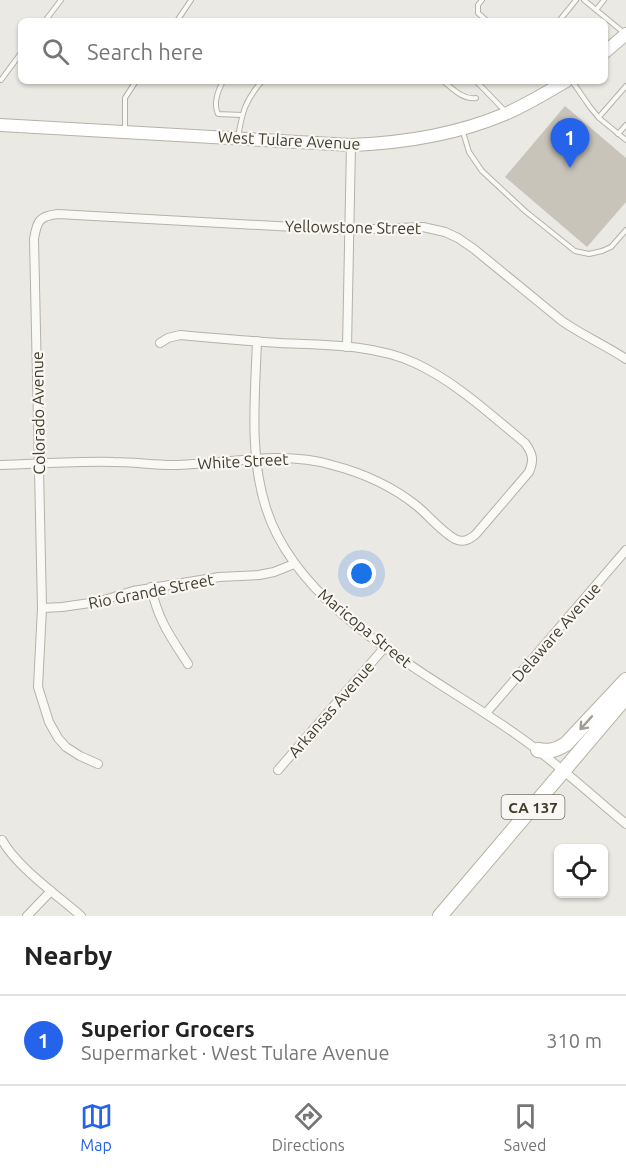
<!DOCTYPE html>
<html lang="en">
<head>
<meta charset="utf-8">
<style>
  :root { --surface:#fff; --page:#f2f2f2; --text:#222; --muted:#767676; --line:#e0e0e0; --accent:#2563eb }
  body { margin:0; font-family:Ubuntu,sans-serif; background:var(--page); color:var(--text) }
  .controls { position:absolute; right:18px; bottom:18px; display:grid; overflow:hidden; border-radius:9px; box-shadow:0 2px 4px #0004 }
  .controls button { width:54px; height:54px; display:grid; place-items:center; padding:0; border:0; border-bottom:2px solid var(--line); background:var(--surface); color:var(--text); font:30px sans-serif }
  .you { position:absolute; left:362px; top:574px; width:21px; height:21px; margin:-15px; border:4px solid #fff; border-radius:50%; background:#1a73e8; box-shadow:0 0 0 9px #1a73e833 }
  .badge { display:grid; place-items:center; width:39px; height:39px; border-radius:50%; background:var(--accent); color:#fff; font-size:20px; font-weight:700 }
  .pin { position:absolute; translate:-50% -50px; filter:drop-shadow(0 2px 3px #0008) }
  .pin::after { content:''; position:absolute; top:32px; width:21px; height:18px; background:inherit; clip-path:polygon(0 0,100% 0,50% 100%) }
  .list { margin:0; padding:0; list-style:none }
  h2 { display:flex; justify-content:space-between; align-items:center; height:78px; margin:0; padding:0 24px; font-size:26px }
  h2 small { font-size:20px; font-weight:400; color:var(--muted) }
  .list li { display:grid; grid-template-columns:39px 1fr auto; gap:18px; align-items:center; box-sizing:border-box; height:90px; padding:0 24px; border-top:2px solid var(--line) }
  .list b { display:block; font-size:22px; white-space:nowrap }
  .list p { margin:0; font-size:20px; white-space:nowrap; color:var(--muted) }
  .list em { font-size:20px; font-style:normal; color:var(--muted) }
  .icon { flex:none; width:33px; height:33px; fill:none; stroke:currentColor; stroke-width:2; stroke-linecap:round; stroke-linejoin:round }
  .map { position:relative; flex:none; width:626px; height:916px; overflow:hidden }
  .search { position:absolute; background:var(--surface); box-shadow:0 2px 4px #0004; left:18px; right:18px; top:18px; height:66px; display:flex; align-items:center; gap:15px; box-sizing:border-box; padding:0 21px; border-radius:9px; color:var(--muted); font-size:22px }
  .sheet { height:168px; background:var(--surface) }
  nav { display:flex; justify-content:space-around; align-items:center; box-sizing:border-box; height:84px; border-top:2px solid var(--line); background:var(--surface); font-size:16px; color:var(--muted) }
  nav a { display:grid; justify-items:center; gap:3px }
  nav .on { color:var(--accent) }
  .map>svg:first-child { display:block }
</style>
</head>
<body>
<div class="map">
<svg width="626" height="916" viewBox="0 0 626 916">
  <rect width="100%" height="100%" fill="#ebe9e3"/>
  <path fill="#c8c4ba" d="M565,106L626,158V202L587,247L505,177Z"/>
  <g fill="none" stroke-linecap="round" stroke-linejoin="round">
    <g stroke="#b5b2a8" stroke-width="6">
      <g id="lane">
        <path d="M482,0L478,5V13L487,21"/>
        <path d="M584,0L623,32"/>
        <path d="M596,10L604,0"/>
        <path d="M45,21L61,0"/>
        <path d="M177,21L191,0"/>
        <path d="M559,21L576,0"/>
        <path d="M1,80L21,53"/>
        <path d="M223,81C218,91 213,103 218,114L242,115"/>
        <path d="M443,81C453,89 463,100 476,98"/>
        <path d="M476,81L504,110"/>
        <path d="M572,81L590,107L599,118L626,140"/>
        <path d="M599,117L626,86"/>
        <path d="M125,128V98L136,81"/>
        <path d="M463,132L469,152L482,171L525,211L575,251L589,254L602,251L611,247L626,230"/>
        <path d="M618,134L626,125"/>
        <path d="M238,138C242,112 245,101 262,81"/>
      </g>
    </g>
    <g stroke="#b5b2a8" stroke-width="10">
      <g id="street">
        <path d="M257,341C255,397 249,455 266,508C299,613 433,675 517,735C556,762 590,794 626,824"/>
        <path d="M347,347L351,145"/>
        <path d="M0,465C38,464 76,461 114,462C134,462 153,465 173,465C224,464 282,450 332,465C363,473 392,486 417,506C429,516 442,532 455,539C463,543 469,540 476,534L529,472C534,460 533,454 525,443C491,415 456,382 415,363C374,344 323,345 280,343C247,341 213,338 180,335L168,338L160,343"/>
        <path d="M151,587C158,620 170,636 188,664"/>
        <path d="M42,608L62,607L90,603L104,600L133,591L219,577L259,575L274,572L294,564"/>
        <path d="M486,713L626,550"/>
        <path d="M98,764L80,756L66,747L58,738L49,722L38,687L42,608L34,239C37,221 39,216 58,214L349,230L423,227L445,232L458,238L474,249L562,321C582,335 605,345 626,359"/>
        <path d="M278,770L385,647"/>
        <path d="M2,840C17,867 57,895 81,916"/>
        <path d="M27,916L51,891"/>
      </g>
    </g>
    <g stroke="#b5b2a8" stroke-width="14">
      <g id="secondary">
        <path d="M605,52L626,34"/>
        <path d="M0,125L351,145C401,143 458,134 505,114C526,105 546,93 566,81"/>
      </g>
    </g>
    <g stroke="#b7b1a2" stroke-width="16">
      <g id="primary">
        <path d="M538,750C550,752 556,750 566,744L626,680"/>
        <path d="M440,916L626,697"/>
      </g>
    </g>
    <use href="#lane" stroke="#f9f9f6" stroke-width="4"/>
    <use href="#street" stroke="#f9f9f6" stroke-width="8"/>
    <use href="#secondary" stroke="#fff" stroke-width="12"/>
    <use href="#primary" stroke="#fff" stroke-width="14"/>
  </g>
  <defs><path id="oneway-shaft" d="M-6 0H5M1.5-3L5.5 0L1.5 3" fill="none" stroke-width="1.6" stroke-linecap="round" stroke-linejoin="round" transform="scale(1.5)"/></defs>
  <use stroke="#a19e95" href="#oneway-shaft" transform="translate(586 723) rotate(132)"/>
  <g text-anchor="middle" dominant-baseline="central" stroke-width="4.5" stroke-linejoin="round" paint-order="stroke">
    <rect fill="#f8f7f3" stroke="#797567" stroke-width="1.5" x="501.5" y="795" width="63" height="24" rx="4.5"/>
    <g font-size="15" font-weight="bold" fill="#433d2b">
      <text x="533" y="807">CA 137</text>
    </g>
    <g font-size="16" fill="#433d2b" stroke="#f8f7f3">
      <text transform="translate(289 140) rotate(3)">West Tulare Avenue</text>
      <text transform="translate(353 227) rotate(1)">Yellowstone Street</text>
      <text transform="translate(38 413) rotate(-91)">Colorado Avenue</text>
      <text transform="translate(243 461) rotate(-3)">White Street</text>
      <text transform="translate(151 591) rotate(-11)">Rio Grande Street</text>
      <text transform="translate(365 628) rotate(39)">Maricopa Street</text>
      <text transform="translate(556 632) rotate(-49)">Delaware Avenue</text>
      <text transform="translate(331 709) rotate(-49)">Arkansas Avenue</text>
    </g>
  </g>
</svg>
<div class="controls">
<button><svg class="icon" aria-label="locate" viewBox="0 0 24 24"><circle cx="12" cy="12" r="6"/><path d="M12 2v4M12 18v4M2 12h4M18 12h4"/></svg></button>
</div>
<div class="you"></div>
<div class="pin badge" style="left:570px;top:168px">1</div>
<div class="search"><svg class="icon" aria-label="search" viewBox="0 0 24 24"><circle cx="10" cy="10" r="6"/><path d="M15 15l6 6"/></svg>Search here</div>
</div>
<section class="sheet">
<h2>Nearby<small></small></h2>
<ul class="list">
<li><span class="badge">1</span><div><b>Superior Grocers</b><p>Supermarket · West Tulare Avenue</p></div><em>310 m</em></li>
</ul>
</section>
<nav>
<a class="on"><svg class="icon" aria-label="map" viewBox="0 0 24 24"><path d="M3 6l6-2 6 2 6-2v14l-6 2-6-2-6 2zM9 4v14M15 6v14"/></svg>Map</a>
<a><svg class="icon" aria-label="directions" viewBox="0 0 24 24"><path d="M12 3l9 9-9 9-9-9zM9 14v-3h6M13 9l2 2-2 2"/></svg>Directions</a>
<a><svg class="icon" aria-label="saved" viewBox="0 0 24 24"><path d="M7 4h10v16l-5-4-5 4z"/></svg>Saved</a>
</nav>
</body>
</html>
